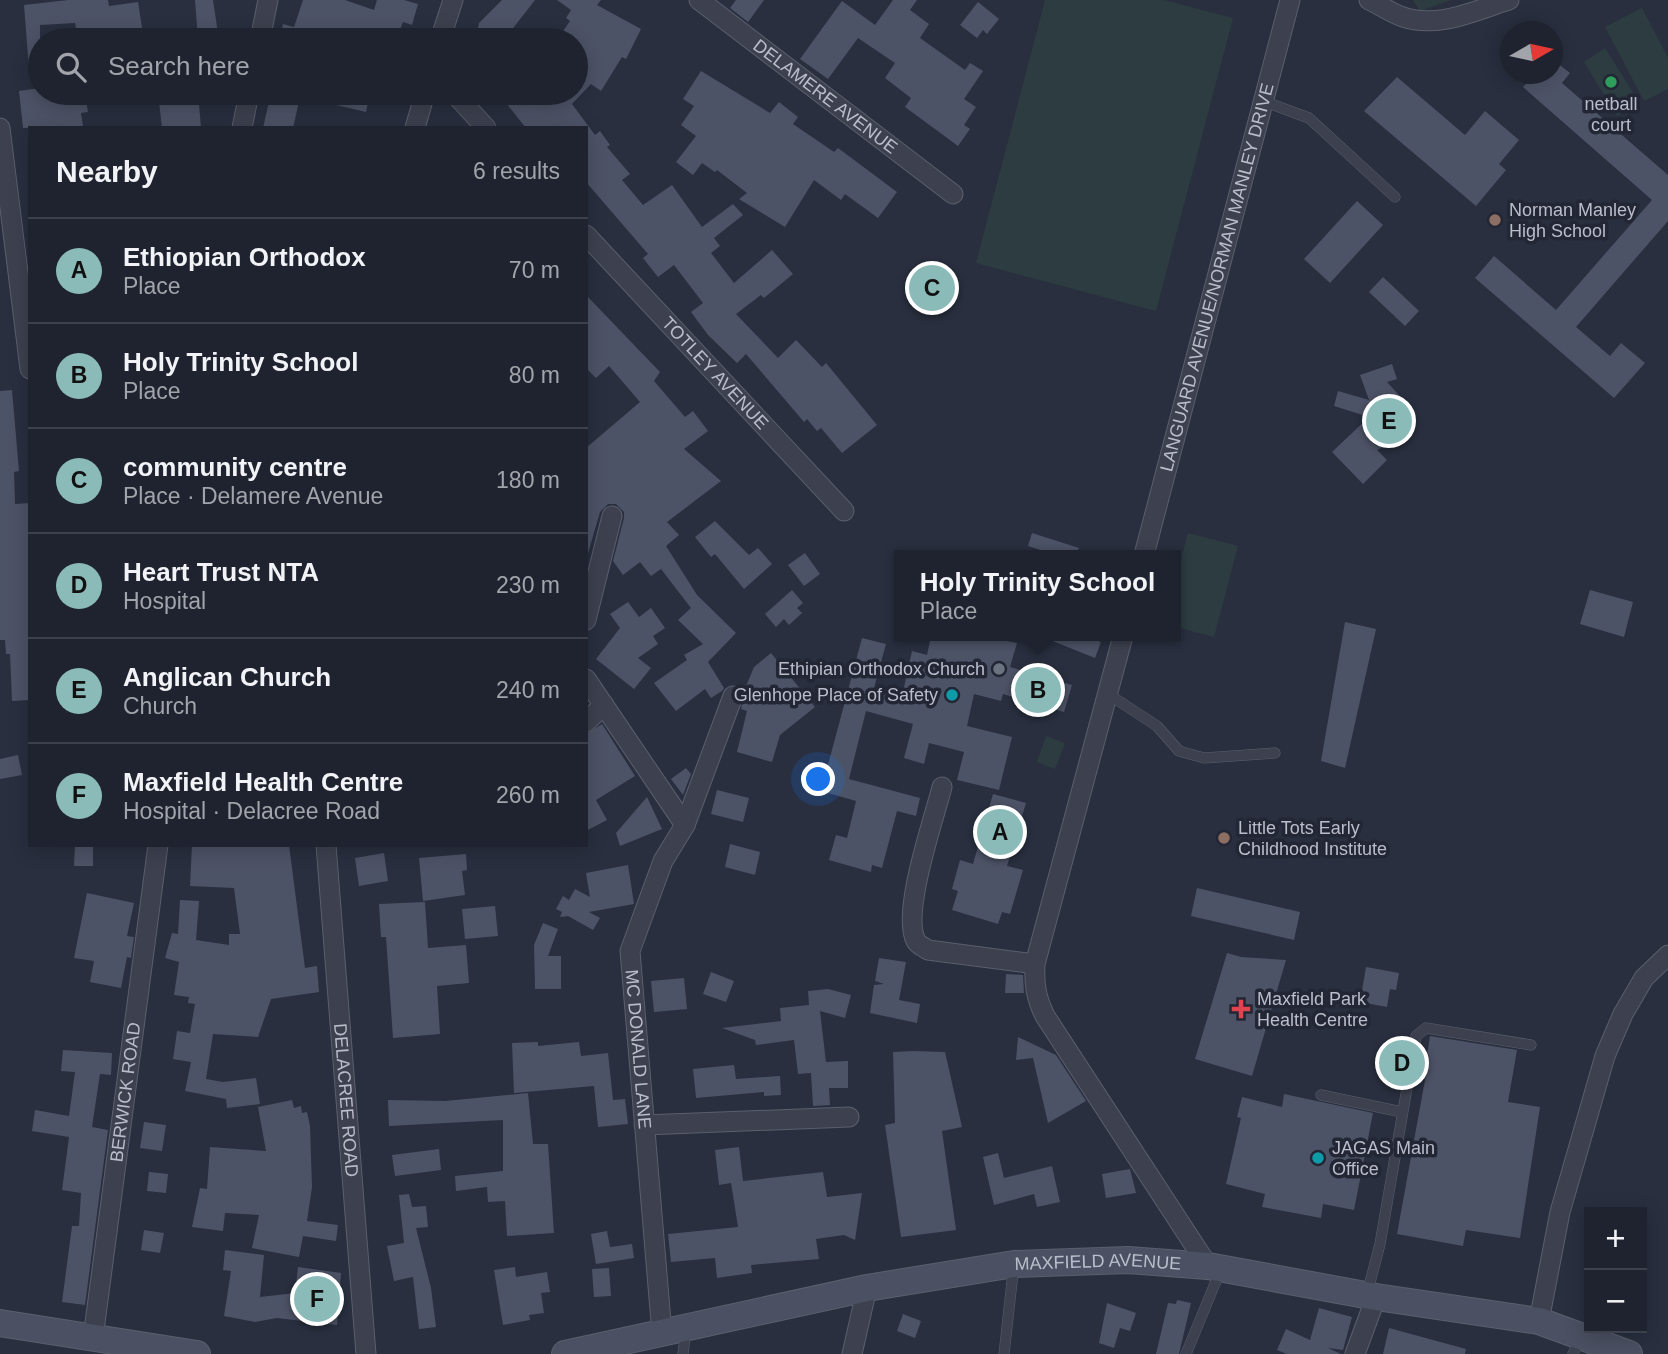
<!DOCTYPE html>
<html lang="en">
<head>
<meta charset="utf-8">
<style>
  :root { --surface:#1f232f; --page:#272b37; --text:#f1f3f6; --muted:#a1a4aa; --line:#3c404b; --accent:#8bbbb9 }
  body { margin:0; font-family:Arial,sans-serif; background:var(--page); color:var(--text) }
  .controls { position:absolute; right:21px; bottom:21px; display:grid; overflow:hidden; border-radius:0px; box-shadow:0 4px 18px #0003 }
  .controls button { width:63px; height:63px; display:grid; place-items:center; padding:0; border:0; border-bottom:2px solid var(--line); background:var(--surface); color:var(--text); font:35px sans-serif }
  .compass { position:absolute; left:1500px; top:21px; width:63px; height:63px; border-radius:50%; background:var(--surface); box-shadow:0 4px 18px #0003; rotate:81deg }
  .you { position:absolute; left:819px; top:780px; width:24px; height:24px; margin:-18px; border:5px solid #fff; border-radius:50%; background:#1a73e8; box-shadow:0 0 0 10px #1a73e833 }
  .badge { display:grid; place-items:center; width:46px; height:46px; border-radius:50%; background:var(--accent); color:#111; font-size:23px; font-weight:700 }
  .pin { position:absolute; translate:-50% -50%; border:4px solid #fff; box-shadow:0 2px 7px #0006 }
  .popup { position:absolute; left:894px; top:550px; width:287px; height:91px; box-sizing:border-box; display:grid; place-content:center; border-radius:0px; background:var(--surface); filter:drop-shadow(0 2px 5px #0005); font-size:23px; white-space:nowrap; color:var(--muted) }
  .popup b { font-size:26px; color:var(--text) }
  .popup::after { content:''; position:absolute; left:50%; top:100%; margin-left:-14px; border:14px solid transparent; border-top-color:var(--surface) }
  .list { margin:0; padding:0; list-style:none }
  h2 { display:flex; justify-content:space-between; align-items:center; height:91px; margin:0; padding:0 28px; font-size:30px }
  h2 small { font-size:23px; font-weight:400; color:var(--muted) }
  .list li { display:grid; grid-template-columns:46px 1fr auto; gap:21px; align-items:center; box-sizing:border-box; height:105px; padding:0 28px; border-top:2px solid var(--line) }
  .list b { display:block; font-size:26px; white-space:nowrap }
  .list p { margin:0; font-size:23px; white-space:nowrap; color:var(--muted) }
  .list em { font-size:23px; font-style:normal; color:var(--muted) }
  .icon { flex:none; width:38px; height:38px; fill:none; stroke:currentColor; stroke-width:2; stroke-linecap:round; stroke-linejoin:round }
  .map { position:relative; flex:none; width:1668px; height:1354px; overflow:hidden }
  .search { position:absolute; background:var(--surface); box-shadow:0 4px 18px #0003; left:28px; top:28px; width:560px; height:77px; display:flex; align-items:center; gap:18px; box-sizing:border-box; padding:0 24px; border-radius:38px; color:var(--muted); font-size:26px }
  .panel { position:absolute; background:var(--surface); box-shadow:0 4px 18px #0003; left:28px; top:126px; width:560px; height:721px; border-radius:0px }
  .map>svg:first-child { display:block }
</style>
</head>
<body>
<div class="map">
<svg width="1668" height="1354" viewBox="0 0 1668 1354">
  <rect width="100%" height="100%" fill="#292f3f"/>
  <g fill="#2c3c41">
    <path d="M1045,0H1164L1233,18L1156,311L976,263Z"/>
    <path d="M1413,0H1451L1420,11Z"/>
    <path d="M1642,8L1668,58V89L1644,101L1605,27Z"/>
    <path d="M1605,48L1639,102L1617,116L1584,62Z"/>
    <path d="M1188,533L1238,546L1214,637L1176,627V579Z"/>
    <path d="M1046,736L1065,743L1055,769L1037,762Z"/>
  </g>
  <g fill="#4d5366">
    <path d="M68,0H108L109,6L138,2L144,40H78L75,23L40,25V68L29,69L24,5Z"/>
    <path d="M195,0H213L219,40H198Z"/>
    <path d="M303,0H345L374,10L377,0H404L418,4L412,25L403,22L396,40H280L283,24L294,27Z"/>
    <path d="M502,0H535L504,40H479L486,33L478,28L479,23Z"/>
    <path d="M557,0H601L597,5L641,29L626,59L622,57L601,91L591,84L572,104L595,135L600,131L610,145L607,147L630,174L622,180L643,205L672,185L702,227L733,204L743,215L714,238L720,246L711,253L734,283L772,250L793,274L764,298L761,295L736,314L778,358L796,340L822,367L826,363L877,425L842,453L821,428L817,431L807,419L804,422L746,354L737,363L708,335L691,312L703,303L674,265L658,277L643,258L648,254L586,182V128H526L498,93H576V40H557L570,21L566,18L571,10Z"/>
    <path d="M736,0H764L748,22L730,8Z"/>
    <path d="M893,0H917L910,10L929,24L920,38L965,70L970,63L983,71L964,99L976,107L964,125L970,129L958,146L905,107L911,98L885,78L895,63L858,38L828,79L800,59L842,1L875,25Z"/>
    <path d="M978,2L999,19L987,34L983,30L977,38L960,25Z"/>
    <path d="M1552,59L1570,73L1562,83L1668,175V221L1576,327L1610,356L1621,343L1645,363L1614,398L1475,278L1494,256L1556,310L1652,200L1523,87L1535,74H1552Z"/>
    <path d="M701,71L770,113L779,102L798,117L793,124L834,152L838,148L897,192L878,218L845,194L841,200L814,180L785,227L739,199L747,193L717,170L715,172L702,163L693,175L676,162L696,136L681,125L694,106L683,99Z"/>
    <path d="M1397,77L1465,135L1485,111L1519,140L1499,164L1506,170L1476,206L1364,111Z"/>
    <path d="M40,88V93H85L88,112L81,113L83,126L23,128L19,91Z"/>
    <path d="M158,93H198L201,128H162Z"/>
    <path d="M271,93H301L293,128H263Z"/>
    <path d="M311,93H370L366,112L311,99Z"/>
    <path d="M1357,201L1383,225L1330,283L1304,259Z"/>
    <path d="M1383,277L1419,311L1405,326L1369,292Z"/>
    <path d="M586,295L660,372L654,381L685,417L693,411L708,431L684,449L721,481L667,522L679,535L666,546L697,595L736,633L708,662L724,688L722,691L711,698L705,689L676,711L654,683L687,660L684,655L703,644L678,620L691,608L661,569L651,576L640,562L623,575L613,561L624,518V512L616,504H608L600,512L586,560V448L640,402L609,366L596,378L586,368Z"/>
    <path d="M1392,364L1397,379L1387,382L1416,414L1407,436L1377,450L1387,460L1363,484L1332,452L1369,417L1334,406L1338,391L1369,400L1360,375Z"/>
    <path d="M12,390L19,471L14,472L15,504L30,503V700L12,701L10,654H6L5,640H0V391Z"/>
    <path d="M715,521L749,555L758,548L772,564L744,589L715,554L711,557L695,537Z"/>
    <path d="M1032,533L1079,548L1076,555H1056L1028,546Z"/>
    <path d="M805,553L820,574L804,586L788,565Z"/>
    <path d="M792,590L803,603L797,608L802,613L789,625L784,619L776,627L765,614Z"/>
    <path d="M1590,590L1633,602L1624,637L1580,624Z"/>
    <path d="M628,602L639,617L651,608L665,628L653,636L658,644L638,658L651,668L634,689L596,659L620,628L610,614Z"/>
    <path d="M1345,622L1376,629L1345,768L1321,761Z"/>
    <path d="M931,636H981L1017,643L1010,667L1072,685L1064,712L1003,694L1001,701L974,694L967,726L1012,737L999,790L957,780L964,752L929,743L924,764L904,758L913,724L866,711L849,779L920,798L916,816L897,811L882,868L872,865L871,872L829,860L836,835L847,838L856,801L821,791L862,638L886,644L874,688L902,696L912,651L927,655Z"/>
    <path d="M1040,636H1084L1101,642L1095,658Z"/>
    <path d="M771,653L815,707L780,735L772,762L737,752L747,711L741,709L744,691L754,667Z"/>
    <path d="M602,724L635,776L596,800L607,820L586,831V734Z"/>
    <path d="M18,755L22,775L0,779V759Z"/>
    <path d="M686,768L691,774L683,795L671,779Z"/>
    <path d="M717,790L749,798L743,822L711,814Z"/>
    <path d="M993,794L1026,803L1007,866L1023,870L1010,914L1002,912L998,924L952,910L958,891L952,889L960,860L973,864Z"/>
    <path d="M647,797L662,829L620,846L616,833Z"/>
    <path d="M730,844L760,852L755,875L725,867Z"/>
    <path d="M75,845H93V866H74Z"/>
    <path d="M192,845H289L305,968L317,966L319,992L271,999L258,1037L213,1034L206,1079L223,1082L256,1078L260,1104L227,1108L226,1099L185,1091L191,1062L173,1059L177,1031L190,1033L195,1004L188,1003L189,997L174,995L179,962L165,958L172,933L178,934L180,900L199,901L196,940L229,945V934H240L234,888L190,886Z"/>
    <path d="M384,853L388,881L359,886L355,858Z"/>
    <path d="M466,854L467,870L462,871L465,895L423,901L419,858Z"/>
    <path d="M628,865L634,904L589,912L600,918L593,930L568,916L560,917L562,912L556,909L563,896L569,900L575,889L590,897L586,873Z"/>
    <path d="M1197,888L1300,912L1294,940L1191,916Z"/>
    <path d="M87,893L134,903L127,936L134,937L131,958L127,957L121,988L90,982L94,961L74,958Z"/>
    <path d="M425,902L428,948L466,945L469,983L437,986L440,1034L393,1038L386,937H381L379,904Z"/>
    <path d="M495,906L498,936L465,939L462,909Z"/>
    <path d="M543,923L558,929L548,956H561V989H535L534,945Z"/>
    <path d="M1227,953L1241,957L1286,960L1252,1076L1195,1059Z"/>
    <path d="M879,958L906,962L899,1000L920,1004L917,1023L870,1013L874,985L884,984L875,981Z"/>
    <path d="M1366,967L1399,973L1396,990L1390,989L1387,1007L1360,1002Z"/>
    <path d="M711,972L734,981L726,1002L703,994Z"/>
    <path d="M1006,974L1023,975L1024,993H1005Z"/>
    <path d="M684,978L687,1009L654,1012L651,981Z"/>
    <path d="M828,989L851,995L845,1018L820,1011L826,1062L848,1061V1088H829L830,1105L813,1106L811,1073L798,1074L794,1040L756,1045L755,1040L722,1028L781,1021L780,1008L809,1005L808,991Z"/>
    <path d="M1430,1036L1517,1050L1508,1102L1540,1107L1520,1238L1466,1230L1463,1246L1397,1234L1427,1069H1425Z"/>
    <path d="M1018,1037L1056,1055L1086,1101L1048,1123L1033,1058L1016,1060Z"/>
    <path d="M538,1042V1046L579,1042L581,1056L608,1053L613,1100L625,1099L628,1124L598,1127L594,1086L514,1093L512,1043Z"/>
    <path d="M63,1050L112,1053L111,1075L100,1074L92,1127L108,1130L85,1305L62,1302L72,1226H79L81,1193L62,1190L69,1137L32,1131L35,1110L69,1116L75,1072L61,1071Z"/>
    <path d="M914,1051L945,1052L962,1127L942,1131L956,1230L901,1237L885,1125L895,1123L893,1052Z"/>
    <path d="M734,1065L736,1079L780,1076L781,1095L764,1096V1092L696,1098L693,1069Z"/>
    <path d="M528,1093L533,1144H548L554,1233L507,1236L505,1201L488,1202L487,1187L456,1191L455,1176L503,1171V1120L389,1126L388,1100L445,1101Z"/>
    <path d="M1284,1094L1373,1113L1354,1210L1323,1204L1321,1218L1262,1207L1265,1194L1226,1184L1241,1118L1237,1117L1242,1097L1282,1107Z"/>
    <path d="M292,1100L294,1108L301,1106L302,1113L307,1112L310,1126L312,1187L307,1221L338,1225L336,1241L303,1236L299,1257L252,1248L259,1215L225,1213L223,1231L192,1227L200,1188L207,1189L210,1147L266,1151L258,1107Z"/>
    <path d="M144,1122L166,1125L162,1151L140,1148Z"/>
    <path d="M739,1147L743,1181L823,1172L827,1197L862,1193L855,1240L844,1235L816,1239L819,1259L751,1265L752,1273L717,1278L715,1258L671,1262L668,1234L738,1227L731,1183L719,1185L715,1150Z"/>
    <path d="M439,1149L441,1170L395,1176L392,1155Z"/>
    <path d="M998,1153L1004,1178L1052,1166L1060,1202L1037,1207L1034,1194L994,1205L983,1157Z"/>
    <path d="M1130,1169L1136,1193L1106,1198L1102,1174Z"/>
    <path d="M149,1172L168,1174L166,1193L147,1191Z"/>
    <path d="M409,1194L412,1207L426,1206L428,1227L416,1228L431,1288L436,1327L419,1329L413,1277L394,1281L387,1246L404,1243L399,1195Z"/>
    <path d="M144,1230L164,1233L160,1253L141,1250Z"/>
    <path d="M607,1231L610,1247L632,1244L634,1258L596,1264L591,1234Z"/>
    <path d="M225,1250L264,1255L260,1297L295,1293L298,1267L341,1273L337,1325L277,1318L255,1322L224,1316L231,1271L223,1270Z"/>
    <path d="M515,1267L516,1277L547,1272L550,1292L541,1293L544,1313L529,1315L530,1320L503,1325L494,1270Z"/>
    <path d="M609,1268L611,1296L594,1297L592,1269Z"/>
    <path d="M1177,1300L1191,1303L1179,1354H1156L1168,1303L1176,1304Z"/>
    <path d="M1107,1303L1136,1313L1130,1331L1120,1328L1114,1348L1099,1343Z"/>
    <path d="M1319,1308L1352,1317L1343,1350L1328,1348L1341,1354H1287L1277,1350L1286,1329L1310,1340Z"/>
    <path d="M903,1314L921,1321L915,1338L897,1331Z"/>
    <path d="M1389,1328L1466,1349L1465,1354H1383Z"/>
  </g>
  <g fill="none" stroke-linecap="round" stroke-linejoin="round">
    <g stroke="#5b5f6d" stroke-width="11">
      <g id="service">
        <path d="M1263,101L1309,118L1395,197"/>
        <path d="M1108,694L1157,726L1179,751L1204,758L1275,753"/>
        <path d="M1321,1095L1402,1112"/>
        <path d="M1367,1294L1380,1244L1416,1036L1426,1028L1531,1045"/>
        <path d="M683,1354L686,1329"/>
        <path d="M1004,1354L1014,1264"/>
        <path d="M1186,1354L1221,1269"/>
        <path d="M1573,1354L1580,1338"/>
      </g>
    </g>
    <g stroke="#5b5f6d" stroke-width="21">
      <g id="minor">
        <path id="s1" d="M699,0L953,194"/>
        <path d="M1369,0C1380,5 1391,13 1403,17C1439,29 1476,10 1509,0"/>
        <path d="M260,40L268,0"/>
        <path d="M440,40L453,0"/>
        <path d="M454,93L486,128"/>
        <path d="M0,128L30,369"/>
        <path d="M242,128L249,93"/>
        <path d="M415,128L425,93"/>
        <path id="s2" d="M586,235L844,511"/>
        <path id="s3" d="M1144,555L1290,0"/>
        <path d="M586,620L612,516"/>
        <path d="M1123,636L1035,964C1034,984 1036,998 1045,1016L1208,1266"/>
        <path id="s4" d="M586,679L685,825L663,861L630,951L662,1334"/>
        <path d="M586,722L604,705"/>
        <path d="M942,787C934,819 901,913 916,941C918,945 924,947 928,950L1035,964"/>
        <path d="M685,825L733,696"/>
        <path id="s5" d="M326,845L366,1354"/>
        <path d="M644,1125L849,1117"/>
        <path d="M1539,1321L1560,1212L1605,1056L1623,1014L1644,978L1668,955"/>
        <path id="s6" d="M93,1338L158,845"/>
        <path d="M852,1354L867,1288"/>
        <path d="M1355,1354L1376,1297"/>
      </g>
    </g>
    <g stroke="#5b5f6d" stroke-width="28">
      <g id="secondary">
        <path d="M0,1323L197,1354"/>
        <path id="s7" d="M565,1354L867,1288L1014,1264L1128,1260L1208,1266L1376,1297L1539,1321L1629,1354"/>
      </g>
    </g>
    <use href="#service" stroke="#3d414f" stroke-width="10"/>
    <use href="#minor" stroke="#3d414f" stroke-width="19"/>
    <use href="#secondary" stroke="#4b5062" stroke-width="26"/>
  </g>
  <circle fill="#2e9e5b" stroke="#222635" stroke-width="2.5" cx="1611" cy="82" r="7"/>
  <g fill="#8d6e63" stroke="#222635" stroke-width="2.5">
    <circle cx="1495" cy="220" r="7"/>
    <circle cx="1224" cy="838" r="7"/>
  </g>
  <circle fill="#6b7280" stroke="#222635" stroke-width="2.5" cx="999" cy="669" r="7"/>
  <g fill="#0f9aa8" stroke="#222635" stroke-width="2.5">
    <circle cx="952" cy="695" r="7"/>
    <circle cx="1318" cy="1158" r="7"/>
  </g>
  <path fill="#e0444e" stroke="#222635" stroke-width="2.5" d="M1237.5 998.5h7v7h7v7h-7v7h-7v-7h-7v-7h7z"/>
  <g text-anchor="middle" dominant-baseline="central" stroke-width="7" stroke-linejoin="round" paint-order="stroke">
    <g font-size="18" fill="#babdca" stroke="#222635">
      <text stroke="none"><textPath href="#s1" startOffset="159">DELAMERE AVENUE</textPath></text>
      <text stroke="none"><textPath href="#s3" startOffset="287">LANGUARD AVENUE/NORMAN MANLEY DRIVE</textPath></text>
      <text stroke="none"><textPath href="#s2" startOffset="189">TOTLEY AVENUE</textPath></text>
      <text stroke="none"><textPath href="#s4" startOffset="413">MC DONALD LANE</textPath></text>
      <text stroke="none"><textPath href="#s6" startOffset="248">BERWICK ROAD</textPath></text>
      <text stroke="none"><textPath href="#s5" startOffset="256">DELACREE ROAD</textPath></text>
      <text stroke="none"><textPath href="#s7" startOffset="542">MAXFIELD AVENUE</textPath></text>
    </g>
    <g font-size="18" fill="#babdca" stroke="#222635" text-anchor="start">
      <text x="1611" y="104" text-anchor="middle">netball<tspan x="1611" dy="21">court</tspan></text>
      <text x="1509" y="210">Norman Manley<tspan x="1509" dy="21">High School</tspan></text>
      <text x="985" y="669" text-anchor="end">Ethipian Orthodox Church</text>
      <text x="938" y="695" text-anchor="end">Glenhope Place of Safety</text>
      <text x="1238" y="828">Little Tots Early<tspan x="1238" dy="21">Childhood Institute</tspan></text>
      <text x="1257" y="999">Maxfield Park<tspan x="1257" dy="21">Health Centre</tspan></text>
      <text x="1332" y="1148">JAGAS Main<tspan x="1332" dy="21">Office</tspan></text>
    </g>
  </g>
</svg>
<div class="controls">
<button>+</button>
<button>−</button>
</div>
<svg class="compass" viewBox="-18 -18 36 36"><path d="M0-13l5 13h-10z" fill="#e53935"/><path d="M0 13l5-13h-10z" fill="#a1a4aa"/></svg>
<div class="you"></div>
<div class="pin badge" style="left:1000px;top:832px">A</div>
<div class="pin badge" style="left:1038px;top:690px">B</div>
<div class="popup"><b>Holy Trinity School</b>Place</div>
<div class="pin badge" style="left:932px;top:288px">C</div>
<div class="pin badge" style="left:1402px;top:1063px">D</div>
<div class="pin badge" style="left:1389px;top:421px">E</div>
<div class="pin badge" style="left:317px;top:1299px">F</div>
<div class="search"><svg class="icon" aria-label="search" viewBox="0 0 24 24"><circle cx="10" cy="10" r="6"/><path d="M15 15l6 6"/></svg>Search here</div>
<section class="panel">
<h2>Nearby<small>6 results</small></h2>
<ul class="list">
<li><span class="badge">A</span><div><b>Ethiopian Orthodox</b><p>Place</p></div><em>70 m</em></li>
<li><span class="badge">B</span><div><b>Holy Trinity School</b><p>Place</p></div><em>80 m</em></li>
<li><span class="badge">C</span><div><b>community centre</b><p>Place · Delamere Avenue</p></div><em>180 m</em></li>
<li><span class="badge">D</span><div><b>Heart Trust NTA</b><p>Hospital</p></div><em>230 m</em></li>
<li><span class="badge">E</span><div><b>Anglican Church</b><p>Church</p></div><em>240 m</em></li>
<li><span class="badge">F</span><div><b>Maxfield Health Centre</b><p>Hospital · Delacree Road</p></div><em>260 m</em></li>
</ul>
</section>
</div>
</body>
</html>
